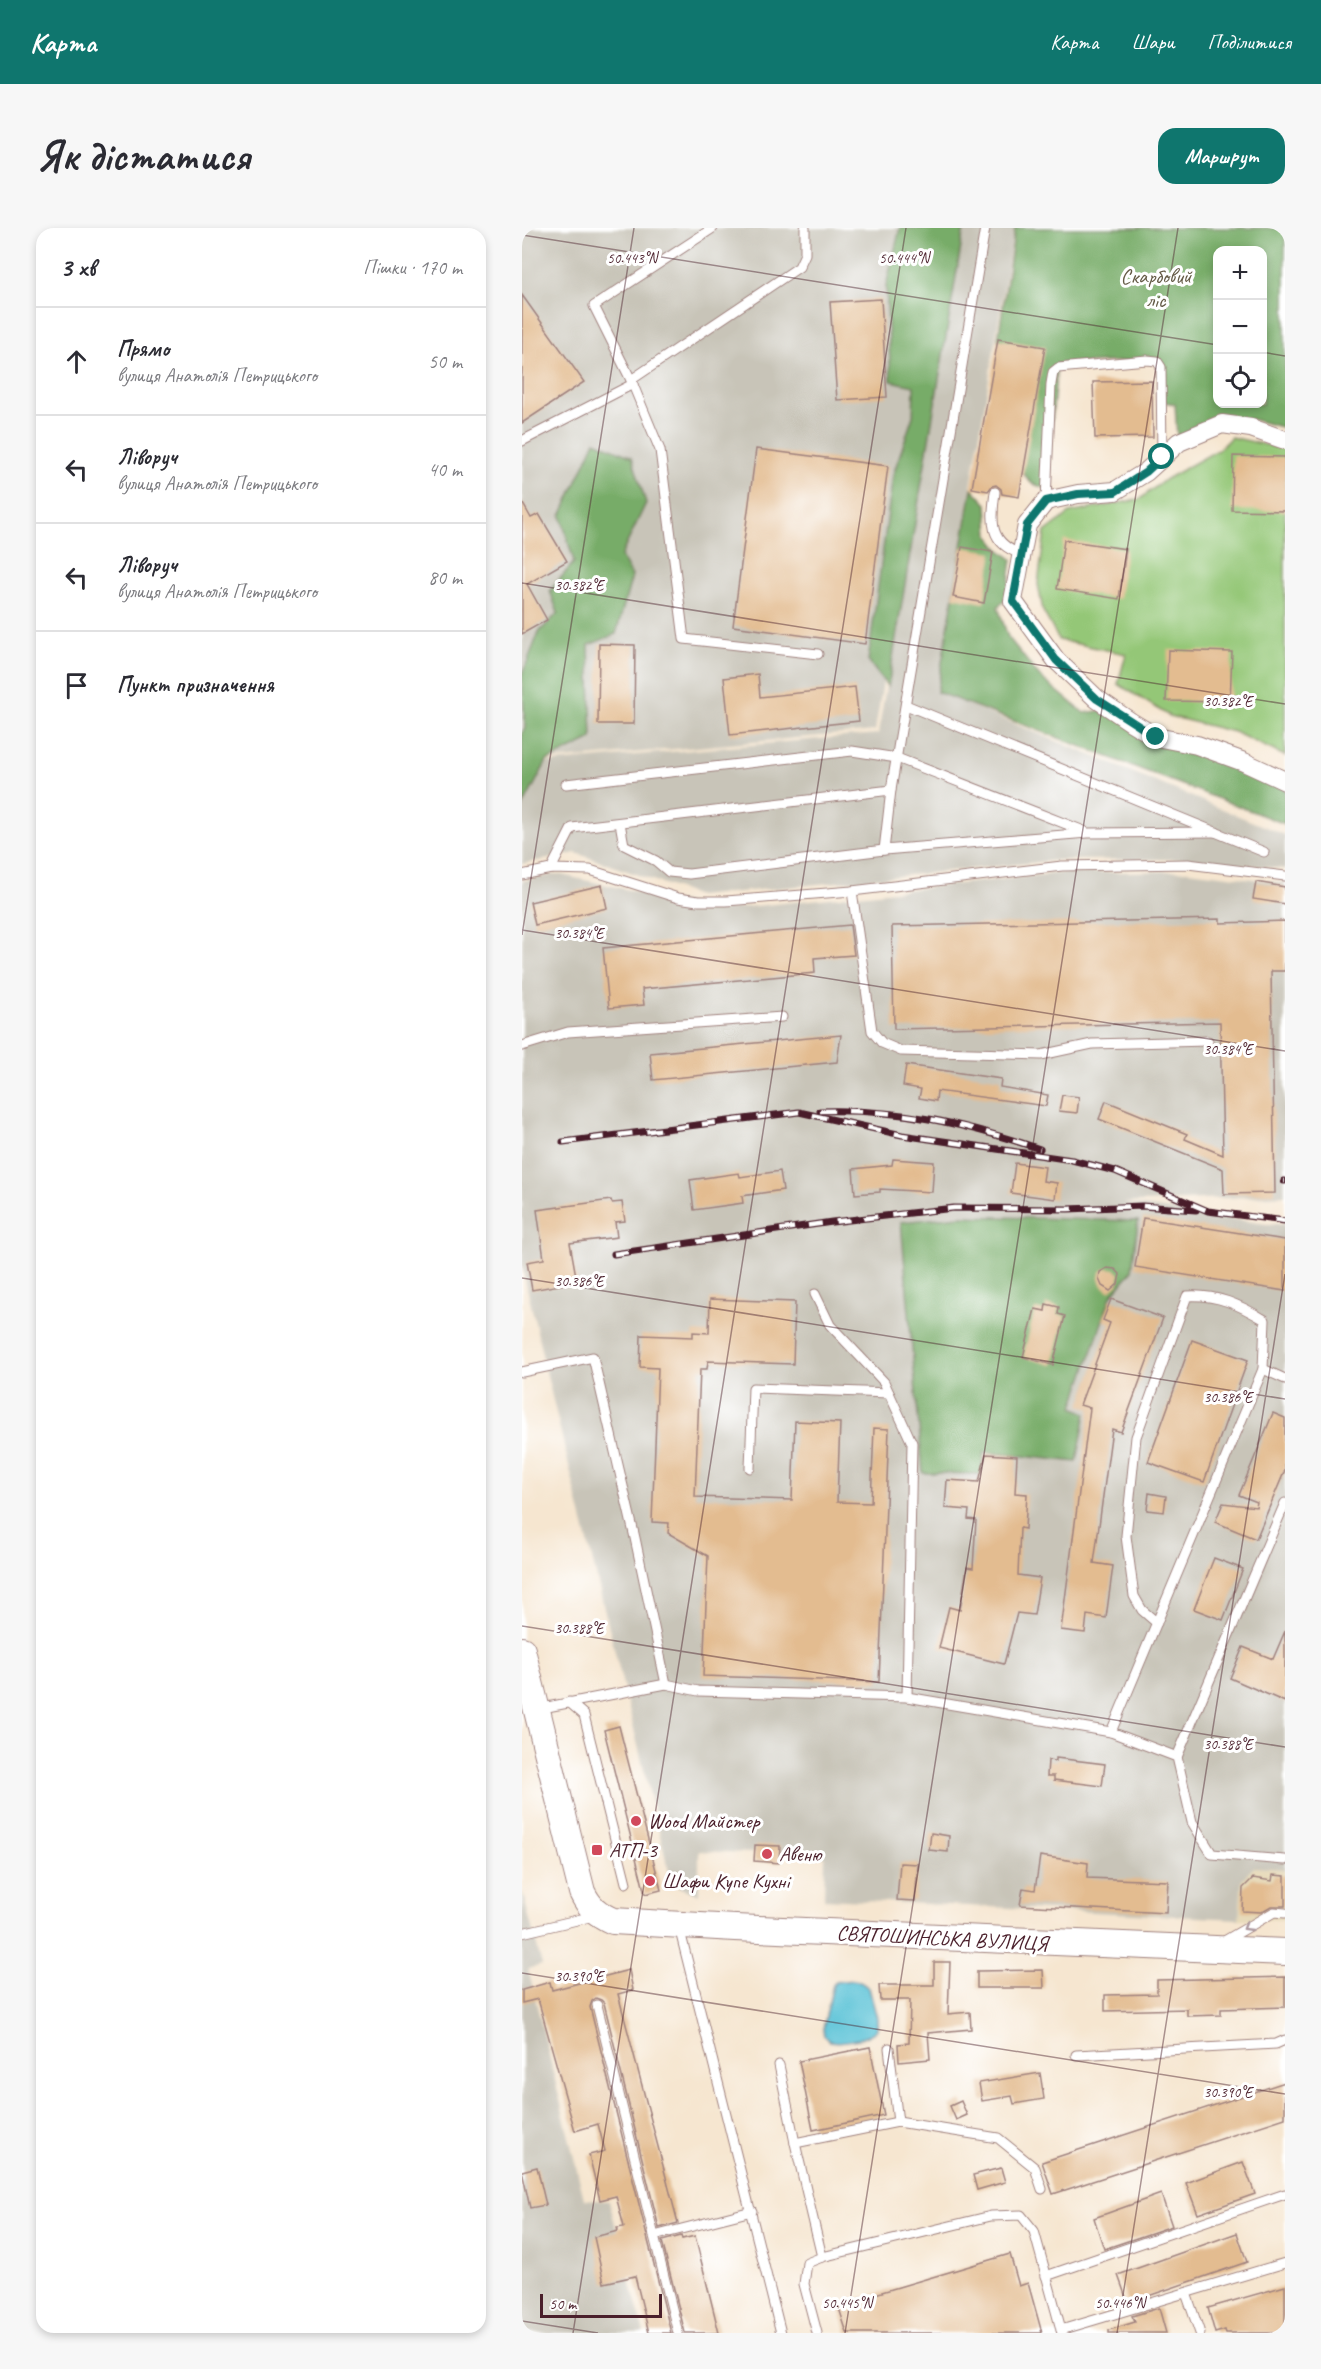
<!DOCTYPE html>
<html lang="uk">
<head>
<meta charset="utf-8">
<style>
  :root { --surface:#fff; --page:#f7f7f7; --text:#2b2b33; --muted:#7c7c81; --line:#e1e1e2; --accent:#0f766e }
  body { margin:0; font-family:Caveat,sans-serif; background:var(--page); color:var(--text) }
  .controls { position:absolute; right:18px; top:18px; display:grid; overflow:hidden; border-radius:12px; box-shadow:0 3px 9px #0003 }
  .controls button { width:54px; height:54px; display:grid; place-items:center; padding:0; border:0; border-bottom:2px solid var(--line); background:var(--surface); color:var(--text); font:30px sans-serif }
  .scale { position:absolute; left:18px; bottom:15px; width:122px; box-sizing:border-box; padding-left:6px; border:3px solid #4a1f2b; border-top:0; font-size:16px; line-height:21px; white-space:nowrap; color:#4a1f2b; -webkit-text-stroke:4px #fff; paint-order:stroke }
  .stop { position:absolute; width:18px; height:18px; margin:-14px; border:4px solid #0f766e; border-radius:50%; background:#fff }
  .stop.end { background:#0f766e; border-color:#fff; box-shadow:0 2px 6px #0008 }
  .list { margin:0; padding:0; list-style:none }
  h2 { display:flex; justify-content:space-between; align-items:center; height:78px; margin:0; padding:0 24px; font-size:26px }
  h2 small { font-size:20px; font-weight:400; color:var(--muted) }
  .list li { display:grid; grid-template-columns:39px 1fr auto; gap:18px; align-items:center; box-sizing:border-box; height:108px; padding:0 24px; border-top:2px solid var(--line) }
  .list b { display:block; font-size:22px; white-space:nowrap }
  .list p { margin:0; font-size:20px; white-space:nowrap; color:var(--muted) }
  .list em { font-size:20px; font-style:normal; color:var(--muted) }
  .icon { flex:none; width:33px; height:33px; fill:none; stroke:currentColor; stroke-width:2; stroke-linecap:round; stroke-linejoin:round }
  .map { position:relative; flex:none; width:763px; height:2105px; overflow:hidden; border-radius:18px }
  header { display:flex; align-items:center; gap:36px; box-sizing:border-box; height:84px; padding:0 30px; background:var(--accent); color:#fff }
  header strong { font-size:28px }
  nav { display:flex; gap:33px; margin-inline-start:auto; font-size:21px }
  .intro { display:flex; align-items:center; justify-content:space-between; box-sizing:border-box; height:144px; padding:0 36px }
  h1 { margin:0; font-size:42px }
  .button { padding:15px 27px; border-radius:18px; background:var(--accent); color:#fff; font-size:21px; font-weight:700 }
  main { display:flex; gap:36px; padding:0 36px }
  aside { flex:1; background:var(--surface); border-radius:18px; box-shadow:0 3px 9px #0003 }
  .map>svg:first-child { display:block }
</style>
</head>
<body>
<header>
<strong>Карта</strong>
<nav><a>Карта</a><a>Шари</a><a>Поділитися</a></nav>
</header>
<div class="intro"><h1>Як дістатися</h1><a class="button">Маршрут</a></div>
<main>
<aside>
<h2>3 хв<small>Пішки · 170 m</small></h2>
<ul class="list">
<li><svg class="icon" aria-label="ahead" viewBox="0 0 24 24"><path d="M12 20V5M6 11l6-6 6 6"/></svg><div><b>Прямо</b><p>вулиця Анатолія Петрицького</p></div><em>50 m</em></li>
<li><svg class="icon" aria-label="left" viewBox="0 0 24 24"><path d="M17 20v-9H6M10 6l-5 5 5 5"/></svg><div><b>Ліворуч</b><p>вулиця Анатолія Петрицького</p></div><em>40 m</em></li>
<li><svg class="icon" aria-label="left" viewBox="0 0 24 24"><path d="M17 20v-9H6M10 6l-5 5 5 5"/></svg><div><b>Ліворуч</b><p>вулиця Анатолія Петрицького</p></div><em>80 m</em></li>
<li><svg class="icon" aria-label="arrive" viewBox="0 0 24 24"><path d="M6 21V4h12l-3 4 3 4H6"/></svg><div><b>Пункт призначення</b></div></li>
</ul>
</aside>
<div class="map">
<svg width="763" height="2105" viewBox="0 0 763 2105">
  <rect width="100%" height="100%" fill="#fff"/>
  <filter id="ink" filterUnits="userSpaceOnUse"><feTurbulence type="fractalNoise" baseFrequency=".0167" numOctaves="2"/><feDisplacementMap in="SourceGraphic" scale="12" xChannelSelector="R" yChannelSelector="G"/><feConvolveMatrix kernelMatrix="1 2 1 2 8 2 1 2 1" color-interpolation-filters="sRGB"/></filter>
  <filter id="wash" filterUnits="userSpaceOnUse"><feTurbulence type="fractalNoise" baseFrequency=".008" numOctaves="4" result="noise"/><feDisplacementMap in="SourceGraphic" scale="24" xChannelSelector="R" yChannelSelector="G"/><feGaussianBlur stdDeviation="1.35" result="paint"/><feColorMatrix in="noise" values="0 0 0 0 0 0 0 0 0 0 0 0 0 0 0 0 0 1.4 0 .05"/><feComposite in="paint" operator="in"/></filter>
  <g filter="url(#wash)">
    <rect width="100%" height="100%" fill="#f6e6d0"/>
    <path fill="#e7daba" d="M732,1639L763,1641V1692L717,1691L720,1651Z"/>
    <g fill="#c8c4b8">
      <path d="M0,0H436L353,503L8,534L0,561Z"/>
      <path d="M441,0H492L415,464L763,607V641L666,631L537,632L176,668L54,625L0,636V572L9,536L356,506Z"/>
      <path d="M666,643L763,655V967L601,975L744,996H763V1641L732,1639L720,1651L717,1691L302,1671L303,1629L258,1627V1618L233,1617L232,1625L177,1623V1667L150,1656L26,1152L0,1037V653L35,646L198,682L538,645Z"/>
      <path d="M0,1663L20,1737L6,1741L62,1971L87,1973L122,2105H0Z"/>
    </g>
    <path fill="#94c777" stroke="#6f7351" stroke-width="1.5" d="M709,209L763,221V528L712,504L647,488L596,456L604,426L537,412L521,383L516,356L523,304L548,285L618,271L644,251L696,222Z"/>
    <g fill="#77ac68" stroke="#60664a" stroke-width="1.5" fill-rule="evenodd">
      <path d="M378,0H442L366,459L346,433L371,247L391,188L392,158L369,153L364,58Z"/>
      <path d="M493,0H763V200L728,191L655,210L653,176L642,174L636,132L535,136L524,261L509,255L501,245L476,111ZM696,22H740V176H696Z"/>
      <path d="M73,213L110,229L124,275L99,328L110,348L94,406L67,417L70,511L25,533L0,580V505L3,499L0,447L17,404L36,385L28,363L52,334L39,288Z"/>
      <path d="M450,260L465,276L467,308L478,322L490,331L485,370L476,379L486,409L517,448L562,485L589,481L679,525L763,561V596L415,464Z"/>
      <path d="M438,988L616,993L610,1043L589,1068L551,1179L564,1185L555,1234L462,1224L459,1246L401,1245L379,994Z"/>
    </g>
    <path fill="#5bc3d7" stroke="#527181" stroke-width="1.5" d="M331,1752L337,1753L347,1760L355,1790V1801C345,1812 321,1815 307,1813L302,1808L301,1801L311,1757L314,1754Z"/>
    <g id="blocks">
      <g fill="#e3bc90">
        <path d="M0,67L62,154L0,195Z"/>
        <path d="M359,71L365,169L315,172L308,74Z"/>
        <path d="M476,111L523,119L497,269L480,266L479,261L474,257L470,258L466,263L450,260Z"/>
        <path d="M630,153L631,209L573,210L571,154Z"/>
        <path d="M234,221L366,238L343,416L211,398Z"/>
        <path d="M711,228L763,229V283L710,282Z"/>
        <path d="M0,274L9,290L17,286L45,333L5,356L25,392L0,406Z"/>
        <path d="M542,312L604,321L597,371L535,361Z"/>
        <path d="M440,319L471,324L462,375L431,369Z"/>
        <path d="M77,416L113,417L112,496H76Z"/>
        <path d="M646,422L710,424L708,474L644,473Z"/>
        <path d="M236,446L238,469L333,459L337,493L208,507L202,450Z"/>
        <path d="M734,654L763,659V676L731,671Z"/>
        <path d="M80,657L85,680L13,697L8,674Z"/>
        <path d="M698,691V695L763,693V743H749L753,965L702,966L701,941L577,891L584,873L665,906L663,911L701,927L698,794L372,801L370,698Z"/>
        <path d="M328,697L332,727L292,730L293,745L120,761L122,777L87,780L81,720Z"/>
        <path d="M319,807L315,834L131,852L128,825Z"/>
        <path d="M384,837L479,851L478,859L526,867L524,878L415,863L414,873L397,870L399,861L381,858Z"/>
        <path d="M540,867L557,869L555,885L537,883Z"/>
        <path d="M371,931L412,934L410,964L358,961V964L333,966L331,941L370,937Z"/>
        <path d="M493,935L523,939L521,953L535,955L533,971L489,965Z"/>
        <path d="M258,943L261,962L220,968L221,975L172,982L168,952L217,945L218,949Z"/>
        <path d="M89,972L90,975L100,974L103,993L93,994L95,1009L48,1015L55,1054L10,1062L5,1034L22,1031L15,982Z"/>
        <path d="M621,990L763,1012V1063L613,1039Z"/>
        <path d="M585,1040L593,1041L598,1046L596,1056L588,1063L580,1058L577,1051L578,1044Z"/>
        <path d="M188,1071L273,1074L271,1136L186,1133L185,1141H178L173,1269L270,1272L273,1193L318,1195L315,1274L349,1275L352,1200L367,1201L357,1454L181,1448L186,1328L146,1305L147,1295L130,1294L136,1140L118,1139L119,1107L171,1109V1104L187,1105Z"/>
        <path d="M589,1071L641,1090L599,1204L590,1201L572,1335L591,1338L584,1390L565,1387L563,1405L539,1402L568,1180L558,1177L588,1095L581,1092Z"/>
        <path d="M524,1076L537,1079L536,1086L543,1088L531,1137L501,1129L513,1081L523,1083Z"/>
        <path d="M670,1112L726,1132L682,1254L626,1234Z"/>
        <path d="M751,1185L763,1190V1242L734,1311L693,1294L701,1275L734,1279L735,1274L717,1267Z"/>
        <path d="M464,1226L495,1228L493,1265L505,1266L503,1301L498,1300L496,1347L518,1350L512,1387L495,1385L482,1436L417,1420L427,1379L438,1382L445,1339L451,1340L454,1292L446,1291L447,1282L423,1280L425,1252L457,1254Z"/>
        <path d="M627,1265L644,1268L642,1284L625,1282Z"/>
        <path d="M692,1330L721,1341L701,1392L672,1381Z"/>
        <path d="M763,1403V1474L708,1450L721,1419L751,1431Z"/>
        <path d="M97,1498L139,1662L123,1666L82,1502Z"/>
        <path d="M534,1530L583,1536L580,1558L532,1552V1548H525L526,1532L534,1533Z"/>
        <path d="M409,1605L427,1608L426,1624L407,1622Z"/>
        <path d="M233,1617L258,1618L257,1635L232,1633Z"/>
        <path d="M518,1628L566,1635L565,1650L646,1653L644,1685L498,1677L501,1660L513,1662Z"/>
        <path d="M378,1635L396,1636L393,1673L375,1672Z"/>
        <path d="M751,1647L763,1648V1678H749L739,1684L720,1683L721,1660L731,1650L750,1653Z"/>
        <path d="M412,1734H428L426,1786L448,1784L449,1801L406,1805L408,1831L377,1834L376,1816L387,1815L388,1772H358L357,1757H412Z"/>
        <path d="M107,1742L111,1762L96,1766L156,1995L137,2000L82,1775L79,1772L74,1770L70,1773L68,1779L149,2105H127L113,2048L82,2055L72,2009L96,2003L95,2000L102,1999L94,1968L78,1972L67,1927L83,1923L76,1896L53,1903L16,1771L0,1775V1762L28,1754L30,1762Z"/>
        <path d="M521,1742L522,1760H455V1743Z"/>
        <path d="M763,1749V1779L699,1781V1787L665,1788V1781L583,1783V1767L635,1766V1752Z"/>
        <path d="M348,1819L362,1887L291,1902L277,1833Z"/>
        <path d="M518,1845L522,1871L492,1876L490,1868L460,1873L457,1855Z"/>
        <path d="M763,1854V1890L531,1966L520,1934Z"/>
        <path d="M439,1873L445,1887L434,1892L428,1878Z"/>
        <path d="M721,1934L733,1966L676,1986L664,1955Z"/>
        <path d="M15,1939L24,1977L8,1980L0,1943Z"/>
        <path d="M479,1940L483,1954L455,1962L451,1947Z"/>
        <path d="M639,1966L650,1998L582,2021L572,1990Z"/>
        <path d="M715,2005L725,2034L606,2075L596,2047Z"/>
        <path d="M159,2008L160,2011L173,2008L197,2105H163L140,2013Z"/>
        <path d="M488,2026L497,2058L506,2055L520,2105H325L316,2077Z"/>
        <path d="M763,2058V2105H704L703,2102L693,2105L686,2080Z"/>
        <path d="M637,2080L644,2105H587V2102L613,2094L610,2088Z"/>
      </g>
    </g>
  </g>
  <g filter="url(#ink)">
    <use href="#blocks" fill-opacity="0" stroke="#a0827e" stroke-width="1.5"/>
    <g fill="none" stroke-linecap="round" stroke-linejoin="round">
      <g stroke="#a0827e" stroke-width="11">
        <g id="service">
          <path d="M191,0L72,78L109,152L138,222L162,411L296,426"/>
          <path d="M109,152L277,39L283,26V0"/>
          <path d="M0,213L111,156"/>
          <path d="M473,264C469,294 467,315 499,326"/>
          <path d="M524,273L529,156L531,144L536,140L625,132L635,133L639,139L640,229"/>
          <path d="M384,477L742,624"/>
          <path d="M44,556L330,523L375,530L562,603"/>
          <path d="M98,595L102,617L134,633L147,644L167,646L362,622L566,605L694,604"/>
          <path d="M362,622L369,562L463,0"/>
          <path d="M29,641L50,600L369,562"/>
          <path d="M0,647L29,641L68,642L156,670L176,673H204L330,663L540,638L666,636L763,648"/>
          <path d="M330,663L350,803L360,815L379,823L519,827L570,816L686,813"/>
          <path d="M0,818L46,804L260,789"/>
          <path d="M293,1066L308,1097L362,1154L390,1215L385,1469"/>
          <path d="M741,1141L763,1151"/>
          <path d="M0,1144L71,1129L113,1310L144,1456"/>
          <path d="M228,1240L231,1160L367,1165"/>
          <path d="M47,1474L62,1487L104,1655"/>
          <path d="M15,1481L144,1456L176,1463L385,1469L589,1504L655,1529L670,1594L690,1626L763,1632"/>
          <path d="M589,1504L741,1141L743,1092C718,1077 695,1066 665,1068L614,1209L604,1308L612,1368L620,1382L635,1395"/>
          <path d="M655,1529L763,1275"/>
          <path d="M157,1699L259,2105"/>
          <path d="M0,1705L76,1687"/>
          <path d="M699,1715L752,1684L763,1685"/>
          <path d="M75,1777L156,2105"/>
          <path d="M367,1820L376,1894"/>
          <path d="M554,1827L754,1816L763,1812"/>
          <path d="M257,1837L273,1915L300,2029"/>
          <path d="M273,1915L376,1894L476,1910L513,1940L520,1961"/>
          <path d="M132,2008L230,1983"/>
          <path d="M524,2048L763,1966"/>
          <path d="M664,2065L678,2105"/>
          <path d="M539,2102L763,2035"/>
          <path d="M295,2105L282,2056L285,2035L300,2029L469,1988L499,1987L512,2003L540,2105"/>
        </g>
      </g>
      <g stroke="#a0827e" stroke-width="20">
        <path id="minor" d="M763,212L729,200L700,196L657,214L624,244L593,263L556,266L524,273L505,297L491,373L534,432L575,471L609,494L634,509L675,517L722,534L763,553"/>
      </g>
      <g stroke="#a0827e" stroke-width="28">
        <path id="secondary" d="M0,1422L60,1664C67,1679 75,1686 91,1693L213,1700L763,1724"/>
      </g>
      <use href="#service" stroke="#fff" stroke-width="9"/>
      <use href="#minor" stroke="#fff" stroke-width="18"/>
      <use href="#secondary" stroke="#fff" stroke-width="26"/>
      <g stroke="#4a1f2b" stroke-width="7">
        <g id="rail">
          <path d="M298,883C380,881 441,895 518,921"/>
          <path d="M41,914L277,884L380,907L550,932L593,943L686,983L763,993"/>
          <path d="M762,953H763"/>
          <path d="M92,1026L310,994L432,980L546,981L620,978L674,982"/>
        </g>
      </g>
      <use href="#rail" stroke="#fff" stroke-width="4.5" stroke-dasharray="14" stroke-linecap="butt"/>
    </g>
    <defs><path id="oneway-chevron" d="M-2-3.5L2.5 0L-2 3.5" fill="none" stroke-width="1.6" stroke-linecap="round" stroke-linejoin="round" transform="scale(1.5)"/></defs>
    <use stroke="#ae9aa0" href="#oneway-chevron" transform="translate(725 1699) rotate(149)"/>
  </g>
  <g fill="none" stroke-linecap="round" stroke-linejoin="round" filter="url(#ink)">
    <path stroke="#0f766e" stroke-width="8" d="M634,509L575,471L534,432L491,373L505,297L524,273L556,266L593,264L624,244L640,229"/>
  </g>
  <path fill="none" stroke="#4a1f2b" stroke-width="1.5" stroke-opacity="0.45" d="M0,7L696,117M740,124L763,128M0,355L763,476M0,702L763,823M0,707L112,0M0,1050L763,1171M0,1398L763,1519M0,1745L763,1866M0,2093L76,2105M51,2105L384,0M323,2105L656,0M595,2105L763,1046"/>
  <g fill="#d1495b" stroke="#fff" stroke-width="2">
    <circle cx="114" cy="1593" r="6"/>
    <rect x="69" y="1616" width="12" height="12" rx="3"/>
    <circle cx="245" cy="1626" r="6"/>
    <circle cx="128" cy="1653" r="6"/>
  </g>
  <g text-anchor="middle" dominant-baseline="central" stroke-width="6" stroke-linejoin="round" paint-order="stroke">
    <g font-size="21" fill="#645a46" stroke="#fff">
      <text x="634" y="48">Скарбовий<tspan x="634" dy="24">ліс</tspan></text>
    </g>
    <g font-size="21" fill="#4a1f2b" stroke="#fff" text-anchor="start">
      <text x="126" y="1593">Wood Майстер</text>
      <text x="87" y="1622">АТП-3</text>
      <text x="257" y="1626">Авеню</text>
      <text x="140" y="1653">Шафи Купе Кухні</text>
    </g>
    <g font-size="21" fill="#4a1f2b" stroke="#fff">
      <text transform="translate(420 1710) rotate(3)">СВЯТОШИНСЬКА ВУЛИЦЯ</text>
    </g>
  </g>
  <g font-size="15" text-anchor="middle" fill="#4a1f2b" stroke="#fff" stroke-width="6" stroke-linejoin="round" paint-order="stroke">
    <text x="110" y="35">50.443°N</text>
    <text x="382" y="35">50.444°N</text>
    <text x="57" y="362">30.382°E</text>
    <text x="706" y="478">30.382°E</text>
    <text x="57" y="710">30.384°E</text>
    <text x="706" y="826">30.384°E</text>
    <text x="57" y="1058">30.386°E</text>
    <text x="706" y="1174">30.386°E</text>
    <text x="57" y="1405">30.388°E</text>
    <text x="706" y="1521">30.388°E</text>
    <text x="57" y="1753">30.390°E</text>
    <text x="706" y="1869">30.390°E</text>
    <text x="325" y="2080">50.445°N</text>
    <text x="598" y="2080">50.446°N</text>
  </g>
</svg>
<div class="controls">
<button>+</button>
<button>−</button>
<button><svg class="icon" aria-label="locate" viewBox="0 0 24 24"><circle cx="12" cy="12" r="6"/><path d="M12 2v4M12 18v4M2 12h4M18 12h4"/></svg></button>
</div>
<div class="scale">50 m</div>
<div class="stop" style="left:640px;top:229px"></div>
<div class="stop end" style="left:634px;top:509px"></div>
</div>
</main>
</body>
</html>
